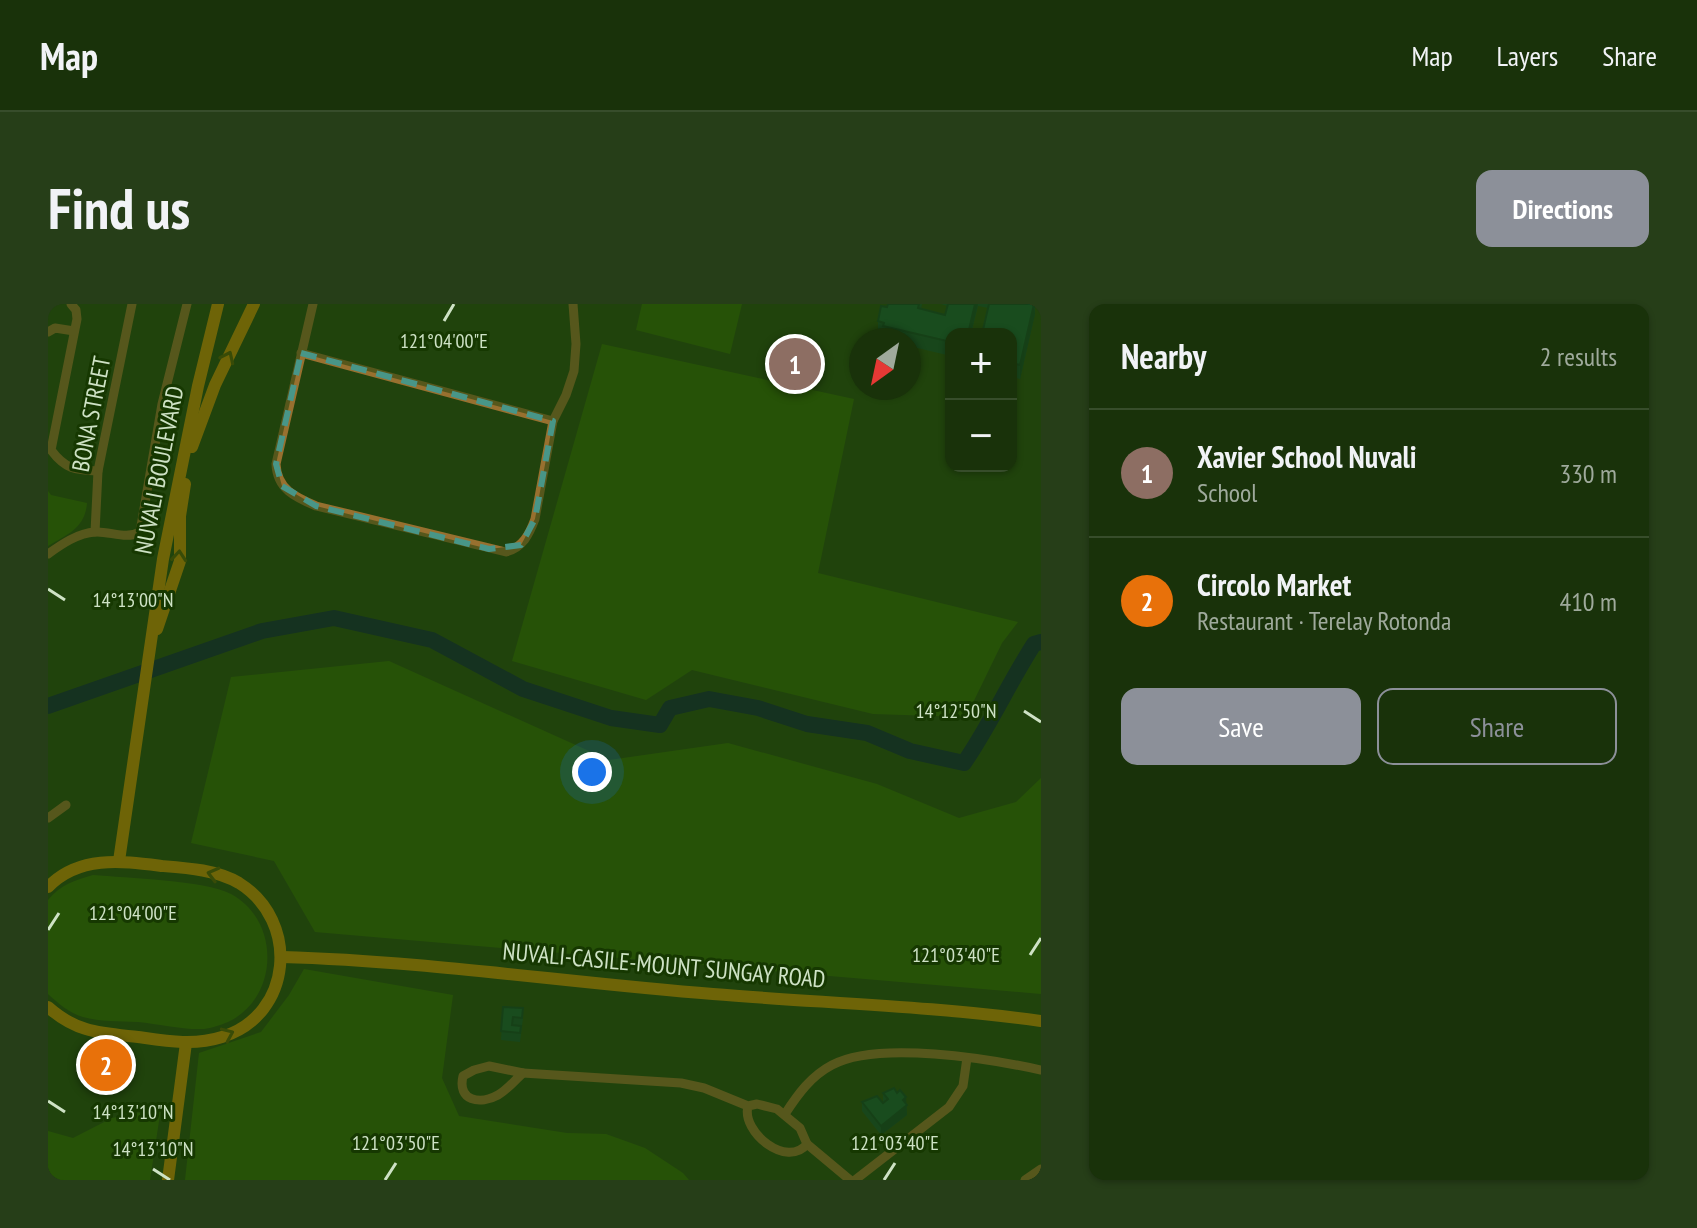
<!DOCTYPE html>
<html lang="en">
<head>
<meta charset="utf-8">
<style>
  :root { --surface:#19320a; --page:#263e18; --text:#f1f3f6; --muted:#9faa9c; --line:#374d2b; --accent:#8c9099 }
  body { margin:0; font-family:"PT Sans Narrow",sans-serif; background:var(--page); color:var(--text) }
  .controls { position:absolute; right:24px; top:24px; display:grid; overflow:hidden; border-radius:16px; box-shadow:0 2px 6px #0004 }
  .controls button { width:72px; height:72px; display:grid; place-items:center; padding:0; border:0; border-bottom:2px solid var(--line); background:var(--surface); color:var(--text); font:40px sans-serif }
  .compass { position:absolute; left:801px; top:24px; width:72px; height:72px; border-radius:50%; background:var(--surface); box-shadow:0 2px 6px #0004; rotate:213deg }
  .you { position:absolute; left:544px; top:468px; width:28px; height:28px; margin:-20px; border:6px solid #fff; border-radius:50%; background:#1a73e8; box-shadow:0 0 0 12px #1a73e833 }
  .badge { display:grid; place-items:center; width:52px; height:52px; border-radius:50%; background:var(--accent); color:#fff; font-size:26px; font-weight:700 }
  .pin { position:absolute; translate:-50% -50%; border:4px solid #fff; box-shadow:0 2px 8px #0006 }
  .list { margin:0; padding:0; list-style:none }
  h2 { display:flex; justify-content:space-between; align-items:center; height:104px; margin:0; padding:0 32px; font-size:34px }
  h2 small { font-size:26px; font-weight:400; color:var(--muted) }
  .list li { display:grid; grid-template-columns:52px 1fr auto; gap:24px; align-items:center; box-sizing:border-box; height:128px; padding:0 32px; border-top:2px solid var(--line) }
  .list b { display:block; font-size:30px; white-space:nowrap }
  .list p { margin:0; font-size:26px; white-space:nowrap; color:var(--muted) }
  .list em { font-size:26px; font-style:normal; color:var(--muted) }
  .actions { display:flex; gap:16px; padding:24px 32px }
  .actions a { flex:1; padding:18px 0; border:2px solid var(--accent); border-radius:16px; text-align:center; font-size:28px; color:var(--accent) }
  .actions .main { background:var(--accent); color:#fff }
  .map { position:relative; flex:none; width:993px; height:876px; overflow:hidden; border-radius:16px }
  header { display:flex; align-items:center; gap:48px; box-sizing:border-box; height:112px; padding:0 40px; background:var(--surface); border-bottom:2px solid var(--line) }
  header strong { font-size:38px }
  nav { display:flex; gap:44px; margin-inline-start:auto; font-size:28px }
  .intro { display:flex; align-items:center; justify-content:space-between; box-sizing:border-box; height:192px; padding:0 48px }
  h1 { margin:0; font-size:56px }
  .button { padding:20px 36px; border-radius:16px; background:var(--accent); color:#fff; font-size:28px; font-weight:700 }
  main { display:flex; gap:48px; padding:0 48px }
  aside { flex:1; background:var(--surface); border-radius:16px; box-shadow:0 2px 6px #0004 }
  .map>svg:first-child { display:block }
</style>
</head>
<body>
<header>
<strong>Map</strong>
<nav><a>Map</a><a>Layers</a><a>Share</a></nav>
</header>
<div class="intro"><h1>Find us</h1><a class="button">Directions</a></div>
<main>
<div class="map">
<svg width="993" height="876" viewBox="0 0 993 876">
  <rect width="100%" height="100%" fill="#21430d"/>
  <g fill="#2d6500">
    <path d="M594,0H694L682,50L588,26Z"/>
    <path d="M554,40L806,95L770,269L970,318L954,339L918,413L825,410L644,366L598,396L464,357Z"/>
    <path d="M0,187L3,191L39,199C37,224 20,230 0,242Z"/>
    <path d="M341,357L561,456L680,439L829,480L911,514L968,498L993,474V690L267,628L226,557L143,539L183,373Z"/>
    <path d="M45,571C78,574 156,576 183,590C233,617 231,694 180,718C173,721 163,724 156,725C135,726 111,720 90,718C72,717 52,718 35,713C21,709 10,699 0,690V596C12,581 27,576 45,571Z"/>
    <path d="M256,665L405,691L394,774L411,812L519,829L558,830L597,844L635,869L641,876H137L151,749L213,728L241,691Z"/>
    <path d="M113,804L102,876H0V827L25,834L64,814Z"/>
  </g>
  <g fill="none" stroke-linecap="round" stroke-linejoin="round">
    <path stroke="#071d39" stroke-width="16" d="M0,402L214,327L286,314L384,336L475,385L563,414L612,421L622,404L661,395L710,404L759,420L819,429L862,447L916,459C942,421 961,379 986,340L993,338"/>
    <g stroke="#98702f" stroke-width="9">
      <path d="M23,0L28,6L29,15L3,146C17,165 27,166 50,167"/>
      <path d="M265,0L228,160C229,185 247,193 268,202L458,248C475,243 481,231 487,215L505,117L518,91L526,67L528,40L525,0"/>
      <path d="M0,28L7,24L26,27"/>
      <path d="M253,49L505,117"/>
      <path d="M47,228L50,167L84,0"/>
      <path d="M0,250C14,240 30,229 47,228C62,227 78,236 92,228L114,100L139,0"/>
      <path d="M0,514L18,501"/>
      <path d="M441,762L475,769C467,776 459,786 450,791C432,801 409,797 415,772L426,766Z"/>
      <path d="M475,769L633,779L656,784L700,802L709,800L729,805L752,824L759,840C739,865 693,828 700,802"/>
      <path d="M737,810C750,790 763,772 784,761C830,736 942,755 993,766"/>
      <path d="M759,840L802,876"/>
      <path d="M807,876L901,803L915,782L919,754"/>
      <path d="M977,876L993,865"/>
    </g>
    <g stroke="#cd8d02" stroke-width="12">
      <path d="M144,143L167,81L206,0"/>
      <path d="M109,325L132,257V212L137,180"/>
      <path d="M71,557L115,255L150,82L170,0"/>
      <path d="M0,583C31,551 74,557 114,562C140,564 169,566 191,579C252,617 245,711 174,733C146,742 118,737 90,733C53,729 29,729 0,703"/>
      <path d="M234,653C379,657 521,679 665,690C775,699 884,702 993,717"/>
      <path d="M120,876L138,739"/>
    </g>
  </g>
  <g fill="#0e4b2d">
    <path d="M874,0L873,5L897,11L899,2L893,0H987V10L972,75L963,72V30L940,4L930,2L923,30H903V52L861,42V36H838L835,35V32L830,31V17L839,3Z"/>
    <path d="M455,703L475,714L472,738L453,736Z"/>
    <path d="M835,789L858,800L859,811L833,831L814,807V798L835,799Z"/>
  </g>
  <g fill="#0b3d24">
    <path d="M927,0H930L923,30H920Z"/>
    <path d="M986,0L987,10L972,75V61Z"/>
    <path d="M858,793L859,811L833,831V822Z"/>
  </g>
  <g fill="#105734" stroke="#0b3d24" stroke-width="2">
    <path d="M840,0H871L870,4L897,11L900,0H927L920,30H903V38L835,22L836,19L830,17L833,2L839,3Z"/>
    <path d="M941,0H986L972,61L963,59V30H934Z"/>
    <path d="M455,703L475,704L474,714L465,713L464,721L473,722L472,729L453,727Z"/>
    <path d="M846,784L849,789L852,786L858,793L855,796L859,801L833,822L814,798L829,792L835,799L840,795L835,789Z"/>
  </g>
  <defs><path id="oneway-chevron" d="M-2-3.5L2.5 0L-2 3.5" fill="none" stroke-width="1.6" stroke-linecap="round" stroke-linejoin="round" transform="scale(2)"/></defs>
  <g stroke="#565601">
    <use href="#oneway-chevron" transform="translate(180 53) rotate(-65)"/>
    <use href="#oneway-chevron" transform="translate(131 252) rotate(-85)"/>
    <use href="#oneway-chevron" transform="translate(165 570) rotate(-165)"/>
    <use href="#oneway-chevron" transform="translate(180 730) rotate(-24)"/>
  </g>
  <path d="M0 0H993V876H0ZM253,49L505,117L487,215L473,241L441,245L268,202L234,182L228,160Z" fill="#21430d" fill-opacity=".55" fill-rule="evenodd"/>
  <path fill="none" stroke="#489688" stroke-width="6" stroke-dasharray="16 10" stroke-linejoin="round" d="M253,49L505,117L487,215L473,241L441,245L268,202L234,182L228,160Z"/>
  <path fill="none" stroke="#cee2c5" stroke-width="3" d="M396,17L406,0M0,285L17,296M976,407L993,418M0,626L11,609M982,651L993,634M0,797L17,808M105,865L122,876M337,876L348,859M836,876L847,859"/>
  <g text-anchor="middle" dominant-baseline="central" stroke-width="6" stroke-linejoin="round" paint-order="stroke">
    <g font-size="24" fill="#cee2c5" stroke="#163801">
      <text transform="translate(43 110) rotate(-79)">BONA STREET</text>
      <text transform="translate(111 166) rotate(-79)">NUVALI BOULEVARD</text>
      <text transform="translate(616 661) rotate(5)">NUVALI-CASILE-MOUNT SUNGAY ROAD</text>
    </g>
  </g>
  <g font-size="20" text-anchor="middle" fill="#cee2c5" stroke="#163801" stroke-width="6" stroke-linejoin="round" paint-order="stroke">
    <text x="396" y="44">121°04'00"E</text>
    <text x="85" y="303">14°13'00"N</text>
    <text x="908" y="414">14°12'50"N</text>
    <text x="85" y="616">121°04'00"E</text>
    <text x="908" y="658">121°03'40"E</text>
    <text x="85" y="815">14°13'10"N</text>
    <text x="348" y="846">121°03'50"E</text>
    <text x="847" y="846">121°03'40"E</text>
    <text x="105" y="852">14°13'10"N</text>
  </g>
</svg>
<div class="controls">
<button>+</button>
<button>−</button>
</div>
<svg class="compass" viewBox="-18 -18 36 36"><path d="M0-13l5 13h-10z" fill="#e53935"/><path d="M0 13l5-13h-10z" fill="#9faa9c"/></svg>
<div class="you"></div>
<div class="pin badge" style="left:747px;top:60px;background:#8d6e63">1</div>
<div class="pin badge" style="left:58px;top:761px;background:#e8710a">2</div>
</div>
<aside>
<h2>Nearby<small>2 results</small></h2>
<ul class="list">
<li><span class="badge" style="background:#8d6e63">1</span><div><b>Xavier School Nuvali</b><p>School</p></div><em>330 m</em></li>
<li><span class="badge" style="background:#e8710a">2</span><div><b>Circolo Market</b><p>Restaurant · Terelay Rotonda</p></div><em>410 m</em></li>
</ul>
<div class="actions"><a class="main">Save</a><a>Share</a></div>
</aside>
</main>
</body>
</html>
